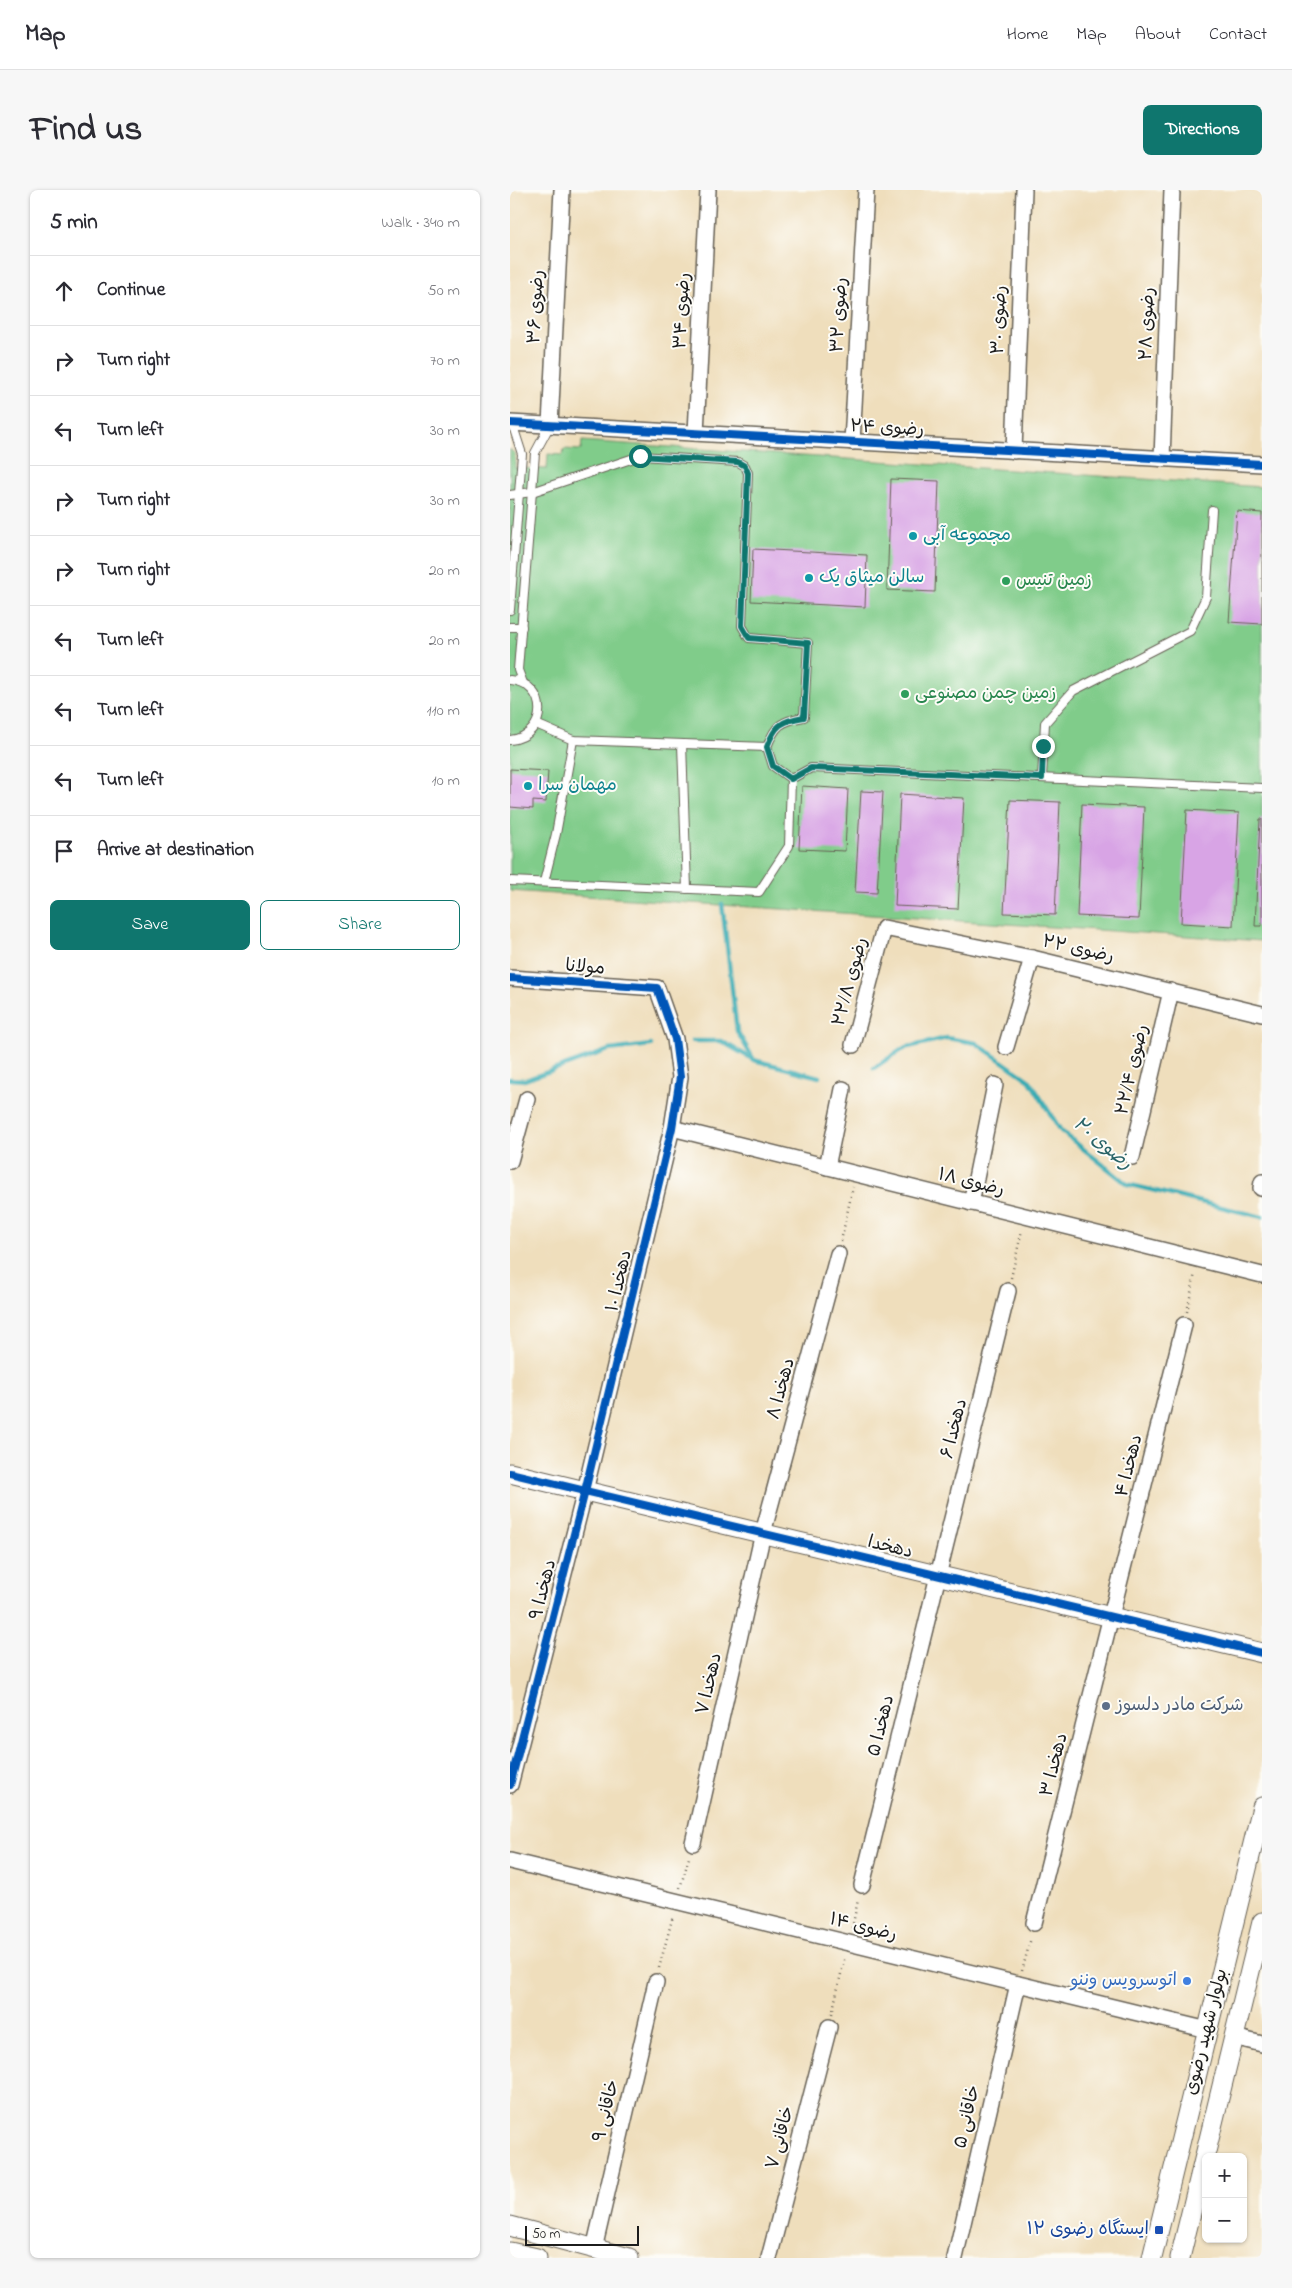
<!DOCTYPE html>
<html lang="en">
<head>
<meta charset="utf-8">
<style>
  :root { --surface:#fff; --page:#f7f7f7; --text:#2b2b33; --muted:#7c7c81; --line:#e1e1e2; --accent:#0f766e }
  body { margin:0; font-family:"Indie Flower","Playpen Sans Arabic",sans-serif; background:var(--page); color:var(--text) }
  .controls { position:absolute; right:15px; bottom:15px; display:grid; overflow:hidden; border-radius:8px; box-shadow:0 1px 4px #0004 }
  .controls button { width:45px; height:45px; display:grid; place-items:center; padding:0; border:0; border-bottom:1px solid var(--line); background:var(--surface); color:var(--text); font:25px sans-serif }
  .scale { position:absolute; left:15px; bottom:12px; width:114px; box-sizing:border-box; padding-left:5px; border:2px solid #1c1c1c; border-top:0; font-size:14px; line-height:18px; white-space:nowrap; color:#1c1c1c; -webkit-text-stroke:4px #fdfcf7; paint-order:stroke }
  .stop { position:absolute; width:15px; height:15px; margin:-11px; border:4px solid #0f766e; border-radius:50%; background:#fff }
  .stop.end { background:#0f766e; border-color:#fff; box-shadow:0 1px 5px #0008 }
  .list { margin:0; padding:0; list-style:none }
  h2 { display:flex; justify-content:space-between; align-items:center; height:65px; margin:0; padding:0 20px; font-size:21px }
  h2 small { font-size:16px; font-weight:400; color:var(--muted) }
  .list li { display:grid; grid-template-columns:32px 1fr auto; gap:15px; align-items:center; box-sizing:border-box; height:70px; padding:0 20px; border-top:1px solid var(--line) }
  .list b { display:block; font-size:19px; white-space:nowrap }
  .list em { font-size:16px; font-style:normal; color:var(--muted) }
  .actions { display:flex; gap:10px; padding:15px 20px }
  .actions a { flex:1; padding:11px 0; border:1px solid var(--accent); border-radius:8px; text-align:center; font-size:18px; color:var(--accent) }
  .actions .main { background:var(--accent); color:#fff }
  .icon { flex:none; width:28px; height:28px; fill:none; stroke:currentColor; stroke-width:2; stroke-linecap:round; stroke-linejoin:round }
  .map { position:relative; flex:none; width:752px; height:2068px; overflow:hidden; border-radius:8px }
  header { display:flex; align-items:center; gap:30px; box-sizing:border-box; height:70px; padding:0 25px; background:var(--surface); border-bottom:1px solid var(--line) }
  header strong { font-size:24px }
  nav { display:flex; gap:28px; margin-inline-start:auto; font-size:18px }
  .intro { display:flex; align-items:center; justify-content:space-between; box-sizing:border-box; height:120px; padding:0 30px }
  h1 { margin:0; font-size:35px }
  .button { padding:12px 22px; border-radius:8px; background:var(--accent); color:#fff; font-size:18px; font-weight:700 }
  main { display:flex; gap:30px; padding:0 30px }
  aside { flex:1; background:var(--surface); border-radius:8px; box-shadow:0 1px 4px #0004 }
  .map>svg:first-child { display:block }
</style>
</head>
<body>
<header>
<strong>Map</strong>
<nav><a>Home</a><a>Map</a><a>About</a><a>Contact</a></nav>
</header>
<div class="intro"><h1>Find us</h1><a class="button">Directions</a></div>
<main>
<aside>
<h2>5 min<small>Walk · 340 m</small></h2>
<ul class="list">
<li><svg class="icon" aria-label="ahead" viewBox="0 0 24 24"><path d="M12 20V5M6 11l6-6 6 6"/></svg><div><b>Continue</b></div><em>50 m</em></li>
<li><svg class="icon" aria-label="right" viewBox="0 0 24 24"><path d="M7 20v-9h11M14 6l5 5-5 5"/></svg><div><b>Turn right</b></div><em>70 m</em></li>
<li><svg class="icon" aria-label="left" viewBox="0 0 24 24"><path d="M17 20v-9H6M10 6l-5 5 5 5"/></svg><div><b>Turn left</b></div><em>30 m</em></li>
<li><svg class="icon" aria-label="right" viewBox="0 0 24 24"><path d="M7 20v-9h11M14 6l5 5-5 5"/></svg><div><b>Turn right</b></div><em>30 m</em></li>
<li><svg class="icon" aria-label="right" viewBox="0 0 24 24"><path d="M7 20v-9h11M14 6l5 5-5 5"/></svg><div><b>Turn right</b></div><em>20 m</em></li>
<li><svg class="icon" aria-label="left" viewBox="0 0 24 24"><path d="M17 20v-9H6M10 6l-5 5 5 5"/></svg><div><b>Turn left</b></div><em>20 m</em></li>
<li><svg class="icon" aria-label="left" viewBox="0 0 24 24"><path d="M17 20v-9H6M10 6l-5 5 5 5"/></svg><div><b>Turn left</b></div><em>110 m</em></li>
<li><svg class="icon" aria-label="left" viewBox="0 0 24 24"><path d="M17 20v-9H6M10 6l-5 5 5 5"/></svg><div><b>Turn left</b></div><em>10 m</em></li>
<li><svg class="icon" aria-label="arrive" viewBox="0 0 24 24"><path d="M6 21V4h12l-3 4 3 4H6"/></svg><div><b>Arrive at destination</b></div></li>
</ul>
<div class="actions"><a class="main">Save</a><a>Share</a></div>
</aside>
<div class="map">
<svg width="752" height="2068" viewBox="0 0 752 2068">
  <rect width="100%" height="100%" fill="#fdfcf7"/>
  <filter id="ink" filterUnits="userSpaceOnUse"><feTurbulence type="fractalNoise" baseFrequency=".02" numOctaves="2"/><feDisplacementMap in="SourceGraphic" scale="10" xChannelSelector="R" yChannelSelector="G"/><feConvolveMatrix kernelMatrix="1 2 1 2 8 2 1 2 1" color-interpolation-filters="sRGB"/></filter>
  <filter id="wash" filterUnits="userSpaceOnUse"><feTurbulence type="fractalNoise" baseFrequency=".0096" numOctaves="4" result="noise"/><feDisplacementMap in="SourceGraphic" scale="20" xChannelSelector="R" yChannelSelector="G"/><feGaussianBlur stdDeviation="1.12" result="paint"/><feColorMatrix in="noise" values="0 0 0 0 0 0 0 0 0 0 0 0 0 0 0 0 0 1.4 0 .05"/><feComposite in="paint" operator="in"/></filter>
  <g filter="url(#wash)">
    <rect width="100%" height="100%" fill="#efdebc"/>
    <path fill="#80cc8a" stroke="#4e7453" d="M72,251L752,297V751L0,701V259L5,264V278L37,279L38,264L53,265L54,259L71,260Z"/>
    <g fill="none" stroke-linecap="round" stroke-linejoin="round">
      <g stroke="#39abb3" stroke-width="4.5">
        <path d="M212,714L227,841L244,870"/>
        <path d="M183,851H211L244,870L309,887"/>
        <path d="M364,878L394,858L437,848L466,853L520,891L551,941L617,994L752,1027"/>
        <path d="M0,889L15,890L99,860L141,855"/>
      </g>
    </g>
    <g id="blocks">
      <g fill="#d8a4e5">
        <path d="M381,289L429,291L425,402L377,400Z"/>
        <path d="M727,321L752,323V434L719,432Z"/>
        <path d="M243,359L357,365L355,417L241,411Z"/>
        <path d="M0,579L38,581L36,612L23,611V619L0,617Z"/>
        <path d="M292,596L338,599L335,661L289,659Z"/>
        <path d="M351,601L373,602L367,703L345,702Z"/>
        <path d="M390,604L454,608L448,719L385,716Z"/>
        <path d="M500,610L550,612L545,725L494,723Z"/>
        <path d="M572,614L634,617L629,729L567,726Z"/>
        <path d="M677,620L729,623L723,736L671,733Z"/>
        <path d="M750,629H752V736H745Z"/>
      </g>
    </g>
  </g>
  <g filter="url(#ink)">
    <use href="#blocks" fill-opacity="0" stroke="#666054" stroke-width="1"/>
    <g fill="none" stroke-linecap="round" stroke-linejoin="round">
      <g stroke="#666054" stroke-width="10">
        <g id="service">
          <path d="M0,305L22,302L130,266L228,272L235,276L238,283L232,436L239,448L298,453L294,527C271,531 265,535 257,557L263,576L281,589L301,578L752,598"/>
          <path d="M0,420L12,264L2,233"/>
          <path d="M0,437H12"/>
          <path d="M0,490C39,493 39,546 0,550"/>
          <path d="M13,493L8,480L25,263L40,235"/>
          <path d="M26,534L63,550L257,557"/>
          <path d="M172,554L177,699"/>
          <path d="M532,588L535,533L563,501L680,441L696,407L702,320"/>
          <path d="M0,691L249,702L279,656L281,589"/>
          <path d="M34,692L46,644L63,550"/>
        </g>
      </g>
      <g stroke="#666054" stroke-width="18">
        <g id="minor">
          <path d="M0,233L752,274"/>
          <path d="M40,235L52,0"/>
          <path d="M186,243L198,0"/>
          <path d="M342,252L356,0"/>
          <path d="M504,261L514,0"/>
          <path d="M652,269L662,0"/>
          <path d="M0,788L147,798L165,849L170,887L162,938L75,1301L0,1595"/>
          <path d="M343,855L374,738L522,768L752,824"/>
          <path d="M496,857L522,768"/>
          <path d="M162,938L752,1085"/>
          <path d="M622,967L661,801"/>
          <path d="M0,971L17,909"/>
          <path d="M317,977L333,899"/>
          <path d="M751,998L752,992"/>
          <path d="M461,1013L485,895"/>
          <path d="M183,1653L253,1343L328,1064"/>
          <path d="M0,1671L698,1840"/>
          <path d="M352,1695L498,1101"/>
          <path d="M524,1733L674,1135"/>
          <path d="M724,1847L752,1854"/>
          <path d="M84,2059L146,1792"/>
          <path d="M259,2068L319,1837"/>
          <path d="M445,2068L508,1794"/>
        </g>
      </g>
      <g stroke="#666054" stroke-width="21">
        <g id="tertiary">
          <path d="M0,1283L752,1463"/>
          <path d="M0,2036L119,2068"/>
          <path d="M0,2062L27,2068"/>
          <path d="M642,2068L752,1617"/>
          <path d="M670,2068L752,1732"/>
        </g>
      </g>
      <g stroke="#666054" stroke-width="2.5" stroke-dasharray="1 4" stroke-linecap="butt">
        <path d="M331,1051L343,997"/>
        <path d="M501,1088L512,1040"/>
        <path d="M677,1122L685,1083"/>
        <path d="M170,1698L179,1668"/>
        <path d="M342,1738L348,1710"/>
        <path d="M149,1778L163,1726"/>
        <path d="M512,1781L521,1748"/>
        <path d="M322,1824L335,1766"/>
      </g>
      <use href="#service" stroke="#fff" stroke-width="8"/>
      <use href="#minor" stroke="#fff" stroke-width="15"/>
      <use href="#tertiary" stroke="#fff" stroke-width="19"/>
      <g stroke="#fdfcf7" stroke-width="11">
        <g id="cycleway">
          <path d="M0,233L752,274"/>
          <path d="M0,788L147,798L165,849L170,887L162,938L75,1301L0,1595"/>
          <path d="M0,1283L752,1463"/>
        </g>
      </g>
      <use href="#cycleway" stroke="#0057b8" stroke-width="8"/>
    </g>
  </g>
  <g fill="none" stroke-linecap="round" stroke-linejoin="round" filter="url(#ink)">
    <path stroke="#0f766e" stroke-width="6" d="M130,266L228,272L235,276L238,283L232,436L239,448L298,453L294,527C271,531 265,535 257,557L263,576L281,589L301,578L532,588L533,556"/>
  </g>
  <g fill="#0f9aa8" stroke="#fdfcf7" stroke-width="2">
    <circle cx="403" cy="346" r="5"/>
    <circle cx="299" cy="388" r="5"/>
    <circle cx="18" cy="596" r="5"/>
  </g>
  <g fill="#2e9e5b" stroke="#fdfcf7" stroke-width="2">
    <circle cx="496" cy="391" r="5"/>
    <circle cx="395" cy="504" r="5"/>
  </g>
  <circle fill="#5c6f8a" stroke="#fdfcf7" stroke-width="2" cx="596" cy="1516" r="5"/>
  <circle fill="#3f7fe0" stroke="#fdfcf7" stroke-width="2" cx="677" cy="1791" r="5"/>
  <rect fill="#1a4fb4" stroke="#fdfcf7" stroke-width="2" x="644" y="2035" width="10" height="10" rx="2.5"/>
  <g text-anchor="middle" dominant-baseline="central" stroke-width="4" stroke-linejoin="round" paint-order="stroke">
    <g font-size="18" fill="#1c1c1c" stroke="#fdfcf7">
      <text transform="translate(27 117) rotate(-87)">رضوی ۳۶</text>
      <text transform="translate(173 121) rotate(-87)">رضوی ۳۴</text>
      <text transform="translate(330 125) rotate(-87)">رضوی ۳۲</text>
      <text transform="translate(490 130) rotate(-88)">رضوی ۳۰</text>
      <text transform="translate(638 134) rotate(-88)">رضوی ۲۸</text>
      <text transform="translate(377 239) rotate(3)">رضوی ۲۴</text>
      <text transform="translate(568 760) rotate(13)">رضوی ۲۲</text>
      <text transform="translate(75 778) rotate(4)">مولانا</text>
      <text transform="translate(341 792) rotate(-75)">رضوی ۲۲/۸</text>
      <text transform="translate(623 880) rotate(-77)">رضوی ۲۲/۴</text>
      <text transform="translate(461 993) rotate(14)">رضوی ۱۸</text>
      <text transform="translate(110 1091) rotate(-77)">دهخدا ۱۰</text>
      <text transform="translate(272 1199) rotate(-75)">دهخدا ۸</text>
      <text transform="translate(445 1239) rotate(-76)">دهخدا ۶</text>
      <text transform="translate(620 1276) rotate(-76)">دهخدا ۴</text>
      <text transform="translate(380 1358) rotate(14)">دهخدا</text>
      <text transform="translate(34 1400) rotate(-76)">دهخدا ۹</text>
      <text transform="translate(200 1494) rotate(-77)">دهخدا ۷</text>
      <text transform="translate(372 1536) rotate(-76)">دهخدا ۵</text>
      <text transform="translate(545 1575) rotate(-76)">دهخدا ۳</text>
      <text transform="translate(353 1738) rotate(14)">رضوی ۱۴</text>
      <text transform="translate(697 1842) rotate(-76)">بولوار شهید رضوی</text>
      <text transform="translate(97 1921) rotate(-77)">خاقانی ۹</text>
      <text transform="translate(458 1927) rotate(-77)">خاقانی ۵</text>
      <text transform="translate(271 1948) rotate(-75)">خاقانی ۷</text>
    </g>
    <g font-size="18" fill="#0d838f" stroke="#fdfcf7" text-anchor="start">
      <text x="413" y="346">مجموعه آبی</text>
      <text x="309" y="388">سالن میثاق یک</text>
      <text x="28" y="596">مهمان سرا</text>
    </g>
    <g font-size="18" fill="#27864d" stroke="#fdfcf7" text-anchor="start">
      <text x="506" y="391">زمین تنیس</text>
      <text x="405" y="504">زمین چمن مصنوعی</text>
    </g>
    <g font-size="18" fill="#4e5e75" stroke="#fdfcf7" text-anchor="start">
      <text x="606" y="1516">شرکت مادر دلسوز</text>
    </g>
    <g font-size="18" fill="#366cbe" stroke="#fdfcf7" text-anchor="end">
      <text x="667" y="1791">اتوسرویس وننو</text>
    </g>
    <g font-size="18" fill="#164399" stroke="#fdfcf7" text-anchor="end">
      <text x="639" y="2040">ایستگاه رضوی ۱۲</text>
    </g>
    <g font-size="19" font-style="italic" fill="#2a6468" stroke="#fdfcf7">
      <text transform="translate(592 954) rotate(40)">رضوی ۲۰</text>
    </g>
  </g>
</svg>
<div class="controls">
<button>+</button>
<button>−</button>
</div>
<div class="scale">50 m</div>
<div class="stop" style="left:130px;top:266px"></div>
<div class="stop end" style="left:533px;top:556px"></div>
</div>
</main>
</body>
</html>
